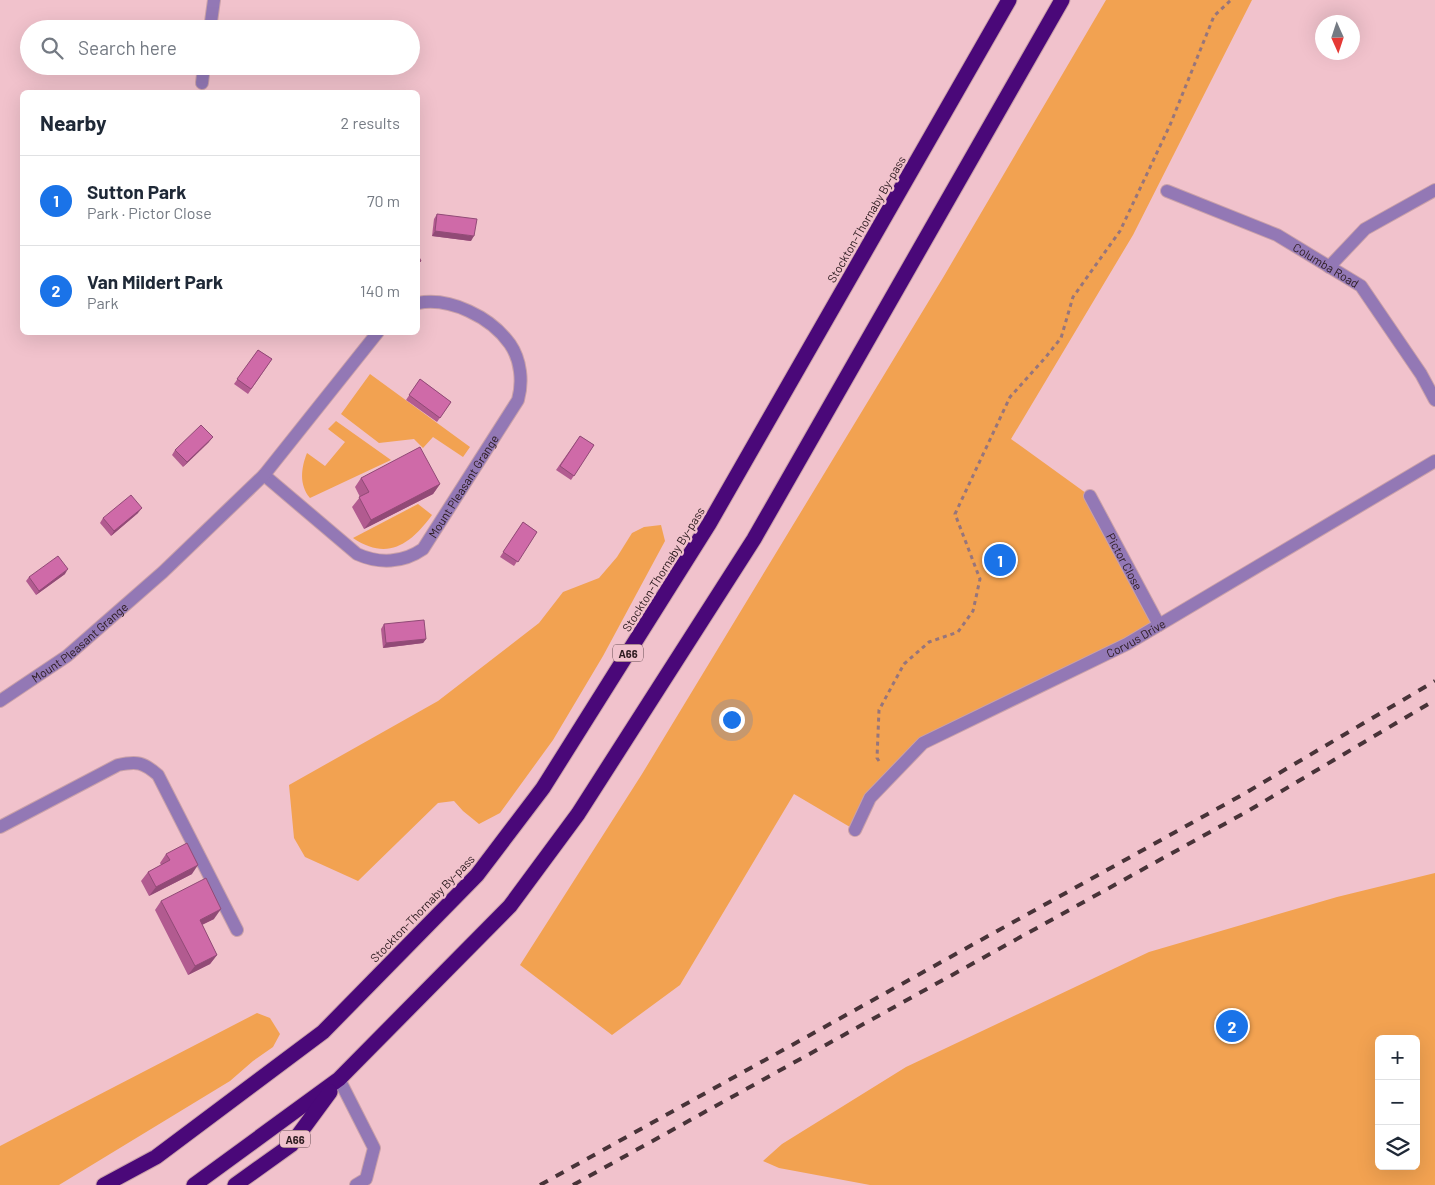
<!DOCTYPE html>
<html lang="en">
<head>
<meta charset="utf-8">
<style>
  :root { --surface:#fff; --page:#f2f2f3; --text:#1f2937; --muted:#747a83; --line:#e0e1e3; --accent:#1a73e8 }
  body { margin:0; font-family:Barlow,sans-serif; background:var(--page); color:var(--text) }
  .controls { position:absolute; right:15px; bottom:15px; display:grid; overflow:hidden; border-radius:8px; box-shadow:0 5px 20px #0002 }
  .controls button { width:45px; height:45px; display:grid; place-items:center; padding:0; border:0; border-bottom:1px solid var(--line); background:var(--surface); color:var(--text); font:25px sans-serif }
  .compass { position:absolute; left:1315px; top:15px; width:45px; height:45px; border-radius:50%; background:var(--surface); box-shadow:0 5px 20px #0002; rotate:177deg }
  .you { position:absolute; left:731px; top:719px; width:18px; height:18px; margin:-12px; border:4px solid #fff; border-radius:50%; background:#1a73e8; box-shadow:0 0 0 8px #1a73e833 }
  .badge { display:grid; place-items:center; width:32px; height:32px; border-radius:50%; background:var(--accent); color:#fff; font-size:16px; font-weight:700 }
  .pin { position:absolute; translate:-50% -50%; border:2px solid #fff; box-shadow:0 1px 5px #0006 }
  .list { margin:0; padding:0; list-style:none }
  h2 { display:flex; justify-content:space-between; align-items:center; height:65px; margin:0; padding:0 20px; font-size:21px }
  h2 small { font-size:16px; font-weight:400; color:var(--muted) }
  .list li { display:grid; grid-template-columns:32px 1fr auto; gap:15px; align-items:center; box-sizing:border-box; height:90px; padding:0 20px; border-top:1px solid var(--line) }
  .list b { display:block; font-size:19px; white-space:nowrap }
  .list p { margin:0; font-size:16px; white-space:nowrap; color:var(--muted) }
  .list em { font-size:16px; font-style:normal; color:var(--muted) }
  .icon { flex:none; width:28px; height:28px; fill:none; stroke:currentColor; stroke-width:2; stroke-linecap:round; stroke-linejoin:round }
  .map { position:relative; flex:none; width:1435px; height:1185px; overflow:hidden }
  .search { position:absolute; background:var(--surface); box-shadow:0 5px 20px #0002; left:20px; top:20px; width:400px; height:55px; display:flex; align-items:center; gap:12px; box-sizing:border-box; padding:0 18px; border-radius:28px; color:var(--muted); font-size:19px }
  .panel { position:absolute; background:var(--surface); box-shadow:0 5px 20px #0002; left:20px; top:90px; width:400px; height:245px; border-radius:8px }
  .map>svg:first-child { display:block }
</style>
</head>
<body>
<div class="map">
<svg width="1435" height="1185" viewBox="0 0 1435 1185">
  <rect width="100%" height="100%" fill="#f1c2cc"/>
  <g fill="#f2a251" fill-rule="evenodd">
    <path d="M1106,0H1252L1133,235L1011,439L1090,496L1159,625L923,743L870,798L855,830L794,794L680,985L612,1035L520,965L642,774L944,276Z"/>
    <path d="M370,374L470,447L463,457L433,437L423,448L414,439L379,443L341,414Z"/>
    <path d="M336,421L391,460L310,498C299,485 301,468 307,453L325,466L345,442L328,429Z"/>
    <path d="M418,504L432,515C410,545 387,561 353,538Z"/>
    <path d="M661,525L665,541L603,656L553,740L500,813L479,824L463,811L454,801L438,803L358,881L305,857L294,838L289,785L438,701L539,623L563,592L599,578L617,557L632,533L644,527Z"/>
    <path d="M1435,873V1185H870L779,1168L763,1161L782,1144L906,1067L1149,952L1337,897ZM1379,1039H1416V1166H1379Z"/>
    <path d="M257,1013L270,1018L280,1034L273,1047L253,1061L230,1081L59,1185H0V1146Z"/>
  </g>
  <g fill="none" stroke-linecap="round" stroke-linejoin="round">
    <g stroke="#caa1a9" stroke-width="14">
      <g id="minor">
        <path d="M210,29L214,0"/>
        <path d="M202,83L204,66"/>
        <path id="s1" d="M1167,191L1277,235L1361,286L1421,374L1435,400"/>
        <path d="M1329,267L1365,229L1435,190"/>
        <path id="s2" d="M264,475L357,554C379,564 403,563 423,549L518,400C523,382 521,360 510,344C491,317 450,297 418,303"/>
        <path id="s3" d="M1090,496L1159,625"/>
        <path id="s4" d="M0,701L67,656L163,572L264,475L378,332"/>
        <path d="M0,827L118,765C137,761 143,762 158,775L237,930"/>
        <path id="s5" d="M855,830L870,798L923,743L1127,644L1435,461"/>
        <path d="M339,1079L374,1148L366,1179L356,1185"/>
      </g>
    </g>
    <g stroke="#caa1a9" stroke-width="17">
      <g id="highway">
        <path d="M104,1185L156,1157L323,1032L477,875L543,788L709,524L1009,0"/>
        <path d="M194,1185L339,1079L510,906L578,814L754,539L1062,0"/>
        <path d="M235,1185L291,1145L330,1092"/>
      </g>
    </g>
    <path stroke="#96757c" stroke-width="3" stroke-dasharray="4 4" stroke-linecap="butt" d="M879,761L877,758L879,710L904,664L929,642L958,632L973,611L980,579L955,514L1010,397L1045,358L1061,338L1073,297L1120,231L1170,125L1214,16L1231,0"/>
    <use href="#minor" stroke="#9378b5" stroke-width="12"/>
    <use href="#highway" stroke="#4a0879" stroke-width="15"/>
    <g stroke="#483338" stroke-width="4" stroke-dasharray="9 9" stroke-linecap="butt">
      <path d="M540,1185L1242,795L1435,681"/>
      <path d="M573,1185L1248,811L1435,700"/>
    </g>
  </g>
  <g fill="#b25b90">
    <path d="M437,214L471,241L432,236L434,219Z"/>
    <path d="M258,350L272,359L248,394L234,384Z"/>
    <path d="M420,379L451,402L437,422L406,400Z"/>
    <path d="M580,436L594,445L571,480L556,470Z"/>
    <path d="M209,442L183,467L172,455L175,450Z"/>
    <path d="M361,478L440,484L433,494L364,529L352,507L360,497L355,487Z"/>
    <path d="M138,513L111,536L100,523L103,518Z"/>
    <path d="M523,522L537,532L514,566L500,557Z"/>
    <path d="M65,574L36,595L26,581L29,577Z"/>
    <path d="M384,624L426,639L423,643L383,648L381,629Z"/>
    <path d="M166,854L192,874L149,896L141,881L148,872L161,865L160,863Z"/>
    <path d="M161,901L214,919L202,925L217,955L210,964L188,975L155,910Z"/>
  </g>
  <g fill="#914a76">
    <path d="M435,231L474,236L471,241L432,236Z"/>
    <path d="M213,437L209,442L183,467L187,462Z"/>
    <path d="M440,484L433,494L364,529L371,520Z"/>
    <path d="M142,508L138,513L111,536L114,531Z"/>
    <path d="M68,569L65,574L36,595L39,591Z"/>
    <path d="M426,639L423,643L383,648L386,643Z"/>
    <path d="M198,865L192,874L149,896L156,887Z"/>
    <path d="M221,909L214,919L193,929L200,920Z"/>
    <path d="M217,955L210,964L188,975L195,966Z"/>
  </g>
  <g fill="#cf6aa8" stroke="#914a76">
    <path d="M437,214L477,219L474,236L435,231Z"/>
    <path d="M418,255L421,261L418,263Z"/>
    <path d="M258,350L272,359L251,389L237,379Z"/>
    <path d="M420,379L451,402L440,418L409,395Z"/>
    <path d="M201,425L213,437L187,462L175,450Z"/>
    <path d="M580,436L594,445L574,476L560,466Z"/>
    <path d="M420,447L440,484L371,520L359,497L369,492L361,478Z"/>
    <path d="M131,495L142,508L114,531L103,518Z"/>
    <path d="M523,522L537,532L518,562L503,552Z"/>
    <path d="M58,556L68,569L39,591L29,577Z"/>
    <path d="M424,620L426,639L386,643L384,624Z"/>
    <path d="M187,843L198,865L156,887L148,872L170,860L166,854Z"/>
    <path d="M206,878L221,909L200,920L217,955L195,966L161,901Z"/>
  </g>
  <g text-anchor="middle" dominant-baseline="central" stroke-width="4.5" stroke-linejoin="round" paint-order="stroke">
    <g fill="#f1c2cc" stroke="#674d53" stroke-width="1">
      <rect x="613" y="644.5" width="30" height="17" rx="4"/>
      <rect x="280" y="1130.5" width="30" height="17" rx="4"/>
    </g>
    <g font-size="11" font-weight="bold" fill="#2c1b1f">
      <text x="628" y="653">A66</text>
      <text x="295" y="1139">A66</text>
    </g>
    <g font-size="12" fill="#2c1b1f" stroke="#f1c2cc">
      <text transform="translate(866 219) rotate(-60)">Stockton-Thornaby By-pass</text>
      <text stroke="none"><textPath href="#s1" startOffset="176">Columba Road</textPath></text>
      <text stroke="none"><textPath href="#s2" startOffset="266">Mount Pleasant Grange</textPath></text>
      <text stroke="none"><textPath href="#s3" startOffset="74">Pictor Close</textPath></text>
      <text transform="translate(663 569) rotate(-58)">Stockton-Thornaby By-pass</text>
      <text stroke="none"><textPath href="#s5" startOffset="349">Corvus Drive</textPath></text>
      <text stroke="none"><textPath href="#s4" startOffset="99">Mount Pleasant Grange</textPath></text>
      <text transform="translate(422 908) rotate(-46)">Stockton-Thornaby By-pass</text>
    </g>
  </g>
</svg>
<div class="controls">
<button>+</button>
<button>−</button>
<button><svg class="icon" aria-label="layers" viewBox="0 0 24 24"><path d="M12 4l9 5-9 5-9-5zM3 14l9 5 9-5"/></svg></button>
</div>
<svg class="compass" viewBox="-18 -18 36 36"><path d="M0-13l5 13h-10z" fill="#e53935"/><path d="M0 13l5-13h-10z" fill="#747a83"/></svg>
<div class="you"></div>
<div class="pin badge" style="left:1000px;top:560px">1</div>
<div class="pin badge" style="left:1232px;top:1026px">2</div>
<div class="search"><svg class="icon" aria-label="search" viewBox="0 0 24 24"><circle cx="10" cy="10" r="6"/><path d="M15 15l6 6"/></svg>Search here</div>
<section class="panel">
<h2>Nearby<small>2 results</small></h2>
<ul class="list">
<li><span class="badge">1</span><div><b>Sutton Park</b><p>Park · Pictor Close</p></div><em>70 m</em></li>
<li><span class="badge">2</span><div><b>Van Mildert Park</b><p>Park</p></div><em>140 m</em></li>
</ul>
</section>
</div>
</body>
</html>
